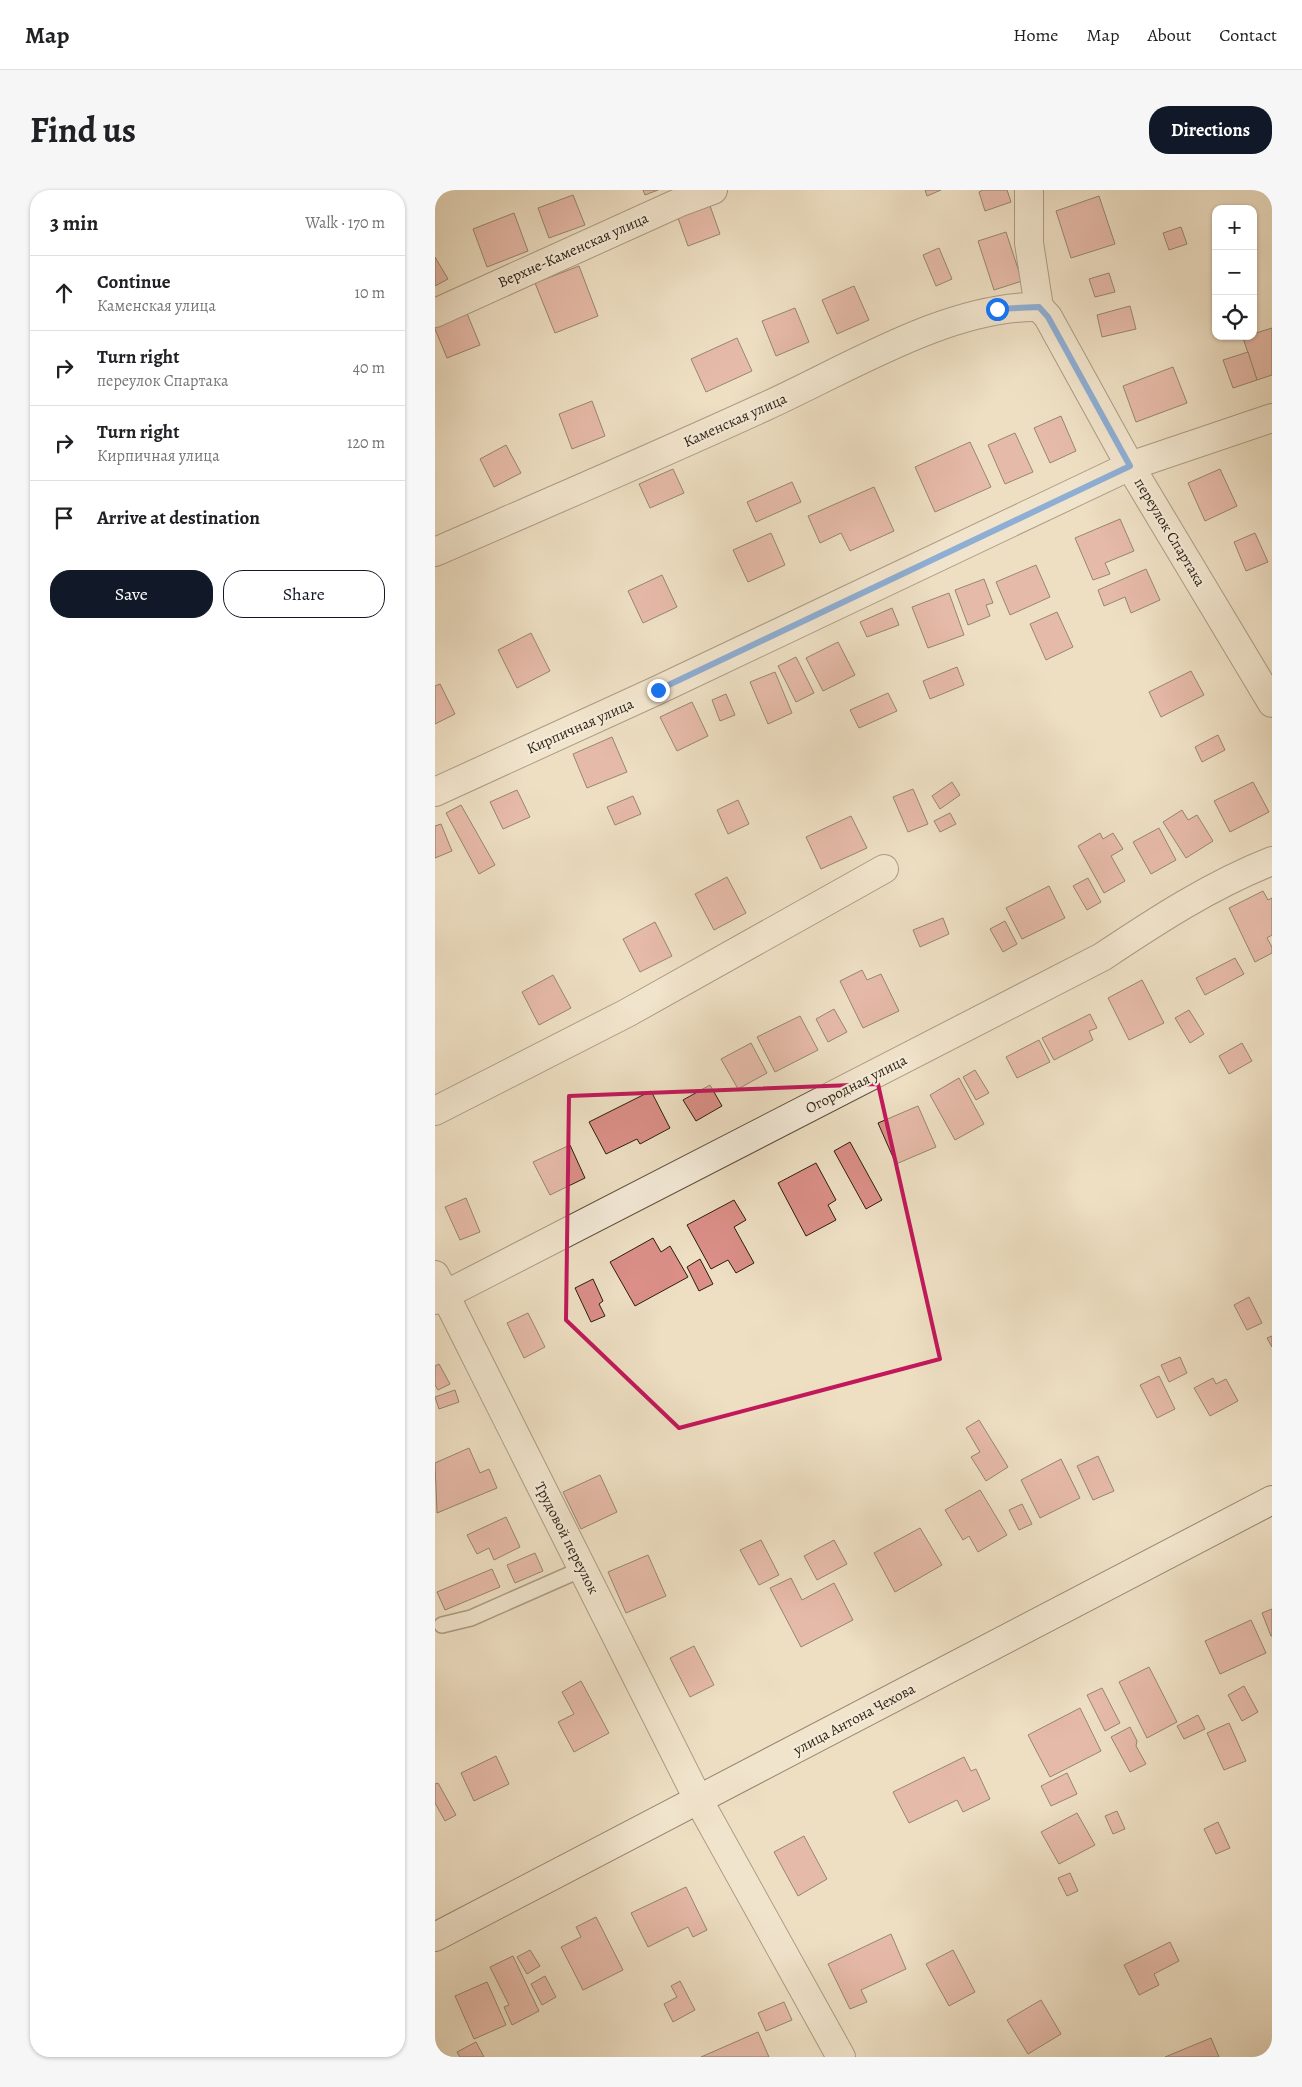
<!DOCTYPE html>
<html lang="en">
<head>
<meta charset="utf-8">
<style>
  :root { --surface:#fff; --page:#f6f6f6; --text:#202124; --muted:#757577; --line:#e0e0e0; --accent:#111827 }
  body { margin:0; font-family:Alegreya,serif; background:var(--page); color:var(--text) }
  .controls { position:absolute; right:15px; top:15px; display:grid; overflow:hidden; border-radius:10px; box-shadow:0 1px 4px #0004 }
  .controls button { width:45px; height:45px; display:grid; place-items:center; padding:0; border:0; border-bottom:1px solid var(--line); background:var(--surface); color:var(--text); font:25px sans-serif }
  .stop { position:absolute; width:15px; height:15px; margin:-11px; border:4px solid #1a73e8; border-radius:50%; background:#fff }
  .stop.end { background:#1a73e8; border-color:#fff; box-shadow:0 1px 5px #0008 }
  .list { margin:0; padding:0; list-style:none }
  h2 { display:flex; justify-content:space-between; align-items:center; height:65px; margin:0; padding:0 20px; font-size:21px }
  h2 small { font-size:16px; font-weight:400; color:var(--muted) }
  .list li { display:grid; grid-template-columns:32px 1fr auto; gap:15px; align-items:center; box-sizing:border-box; height:75px; padding:0 20px; border-top:1px solid var(--line) }
  .list b { display:block; font-size:19px; white-space:nowrap }
  .list p { margin:0; font-size:16px; white-space:nowrap; color:var(--muted) }
  .list em { font-size:16px; font-style:normal; color:var(--muted) }
  .actions { display:flex; gap:10px; padding:15px 20px }
  .actions a { flex:1; padding:11px 0; border:1px solid var(--accent); border-radius:20px; text-align:center; font-size:18px; color:var(--accent) }
  .actions .main { background:var(--accent); color:#fff }
  .icon { flex:none; width:28px; height:28px; fill:none; stroke:currentColor; stroke-width:2; stroke-linecap:round; stroke-linejoin:round }
  .map { position:relative; flex:none; width:837px; height:1867px; overflow:hidden; border-radius:20px }
  header { display:flex; align-items:center; gap:30px; box-sizing:border-box; height:70px; padding:0 25px; background:var(--surface); border-bottom:1px solid var(--line) }
  header strong { font-size:24px }
  nav { display:flex; gap:28px; margin-inline-start:auto; font-size:18px }
  .intro { display:flex; align-items:center; justify-content:space-between; box-sizing:border-box; height:120px; padding:0 30px }
  h1 { margin:0; font-size:35px }
  .button { padding:12px 22px; border-radius:20px; background:var(--accent); color:#fff; font-size:18px; font-weight:700 }
  main { display:flex; gap:30px; padding:0 30px }
  aside { flex:1; background:var(--surface); border-radius:20px; box-shadow:0 1px 4px #0004 }
  .map>svg:first-child { display:block }
</style>
</head>
<body>
<header>
<strong>Map</strong>
<nav><a>Home</a><a>Map</a><a>About</a><a>Contact</a></nav>
</header>
<div class="intro"><h1>Find us</h1><a class="button">Directions</a></div>
<main>
<aside>
<h2>3 min<small>Walk · 170 m</small></h2>
<ul class="list">
<li><svg class="icon" aria-label="ahead" viewBox="0 0 24 24"><path d="M12 20V5M6 11l6-6 6 6"/></svg><div><b>Continue</b><p>Каменская улица</p></div><em>10 m</em></li>
<li><svg class="icon" aria-label="right" viewBox="0 0 24 24"><path d="M7 20v-9h11M14 6l5 5-5 5"/></svg><div><b>Turn right</b><p>переулок Спартака</p></div><em>40 m</em></li>
<li><svg class="icon" aria-label="right" viewBox="0 0 24 24"><path d="M7 20v-9h11M14 6l5 5-5 5"/></svg><div><b>Turn right</b><p>Кирпичная улица</p></div><em>120 m</em></li>
<li><svg class="icon" aria-label="arrive" viewBox="0 0 24 24"><path d="M6 21V4h12l-3 4 3 4H6"/></svg><div><b>Arrive at destination</b></div></li>
</ul>
<div class="actions"><a class="main">Save</a><a>Share</a></div>
</aside>
<div class="map">
<svg width="837" height="1867" viewBox="0 0 837 1867">
  <rect width="100%" height="100%" fill="#eedfc3"/>
  <filter id="stains"><feTurbulence type="fractalNoise" baseFrequency=".004" numOctaves="4"/><feColorMatrix values="0 0 0 0 .2 0 0 0 0 .09 0 0 0 0 .02 0 0 0 .5 -.17"/></filter>
  <radialGradient id="worn" r=".72"><stop offset=".6" stop-color="#630" stop-opacity="0"/><stop offset="1" stop-color="#630" stop-opacity=".3"/></radialGradient>
  <g fill="#db8f87" stroke="#2a1d0e">
    <path d="M208,0H223L210,5Z"/>
    <path d="M490,0H506L492,6Z"/>
    <path d="M548,0H572L576,12L550,21L544,2Z"/>
    <path d="M138,5L150,35L114,48L103,18Z"/>
    <path d="M664,6L680,54L636,68L621,21Z"/>
    <path d="M274,13L285,44L253,56L242,25Z"/>
    <path d="M79,23L93,61L52,77L38,39Z"/>
    <path d="M746,37L752,54L734,60L728,43Z"/>
    <path d="M571,42L587,91L559,100L543,51Z"/>
    <path d="M504,58L517,89L501,96L488,65Z"/>
    <path d="M0,67L13,89L0,96Z"/>
    <path d="M144,76L163,126L120,143L100,93Z"/>
    <path d="M674,83L680,102L660,107L654,89Z"/>
    <path d="M419,96L434,130L402,144L387,110Z"/>
    <path d="M695,116L701,139L667,147L662,125Z"/>
    <path d="M360,118L374,152L341,166L327,131Z"/>
    <path d="M31,121L45,155L12,168L0,139V133Z"/>
    <path d="M837,138V185L822,190L808,148L818,146V144Z"/>
    <path d="M302,148L317,181L271,202L256,169Z"/>
    <path d="M813,162L822,190L798,198L788,170Z"/>
    <path d="M738,177L752,213L701,232L688,196Z"/>
    <path d="M157,211L170,246L137,259L124,224Z"/>
    <path d="M626,226L641,261L615,273L599,238Z"/>
    <path d="M580,243L598,282L570,294L553,255Z"/>
    <path d="M535,252L556,297L500,322L480,277Z"/>
    <path d="M71,255L86,283L59,297L45,269Z"/>
    <path d="M238,279L249,303L215,318L204,294Z"/>
    <path d="M785,279L802,316L770,331L753,293Z"/>
    <path d="M357,292L366,312L321,332L312,312Z"/>
    <path d="M439,297L459,341L415,361L406,343L385,353L373,326Z"/>
    <path d="M685,329L699,361L670,373L675,384L658,390L640,348Z"/>
    <path d="M336,343L350,375L313,392L298,360Z"/>
    <path d="M820,343L833,372L811,381L799,352Z"/>
    <path d="M601,375L615,407L575,425L561,392Z"/>
    <path d="M711,379L725,410L696,423L690,407L669,416L663,400Z"/>
    <path d="M227,385L242,417L208,433L193,401Z"/>
    <path d="M549,389L558,413L551,415L555,426L533,435L520,400Z"/>
    <path d="M514,403L529,445L493,458L477,417Z"/>
    <path d="M457,418L464,435L432,447L425,432Z"/>
    <path d="M622,422L638,457L611,470L595,434Z"/>
    <path d="M96,443L115,481L82,498L63,460Z"/>
    <path d="M403,452L420,485L388,501L371,468Z"/>
    <path d="M361,467L379,503L361,512L343,476Z"/>
    <path d="M522,477L529,495L495,509L488,491Z"/>
    <path d="M756,481L769,505L726,527L714,502Z"/>
    <path d="M340,482L357,523L333,534L315,492Z"/>
    <path d="M5,494L20,524L0,534V496Z"/>
    <path d="M453,503L462,521L424,538L415,520Z"/>
    <path d="M291,504L300,525L285,531L277,510Z"/>
    <path d="M257,512L273,546L242,561L225,527Z"/>
    <path d="M783,545L790,560L767,572L760,557Z"/>
    <path d="M177,547L192,582L152,598L138,564Z"/>
    <path d="M517,592L525,605L505,619L497,606Z"/>
    <path d="M818,592L834,622L795,642L779,611Z"/>
    <path d="M478,599L493,634L473,642L458,607Z"/>
    <path d="M82,600L95,627L68,639L55,612Z"/>
    <path d="M198,606L206,624L180,635L172,617Z"/>
    <path d="M303,610L314,634L293,644L282,620Z"/>
    <path d="M26,615L60,675L44,684L11,623Z"/>
    <path d="M747,620L753,630L762,625L778,651L751,668L728,632Z"/>
    <path d="M515,623L521,634L505,642L499,631Z"/>
    <path d="M416,626L432,658L386,679L371,647Z"/>
    <path d="M6,634L17,661L0,668V636Z"/>
    <path d="M724,638L741,670L716,684L698,652Z"/>
    <path d="M665,643L668,649L678,643L688,659L676,666L690,691L669,703L643,656Z"/>
    <path d="M292,687L311,723L279,740L260,704Z"/>
    <path d="M653,688L666,712L652,720L638,696Z"/>
    <path d="M614,696L630,728L587,749L571,718Z"/>
    <path d="M828,701L833,710L837,708V745L832,748L837,757V763L820,772L794,718Z"/>
    <path d="M508,728L514,744L485,757L478,740Z"/>
    <path d="M570,731L582,754L568,762L555,739Z"/>
    <path d="M220,732L237,766L205,782L188,749Z"/>
    <path d="M800,768L809,784L770,805L761,788Z"/>
    <path d="M427,780L432,790L446,784L464,821L428,838L405,791Z"/>
    <path d="M118,785L136,818L104,835L87,802Z"/>
    <path d="M707,790L729,833L694,850L673,808Z"/>
    <path d="M399,819L412,842L393,852L381,829Z"/>
    <path d="M754,820L769,844L755,853L740,828Z"/>
    <path d="M655,824L662,838L654,841L658,850L619,870L607,848Z"/>
    <path d="M365,826L383,860L340,882L322,847Z"/>
    <path d="M604,850L615,872L582,888L571,867Z"/>
    <path d="M316,853L332,883L303,899L286,869Z"/>
    <path d="M807,853L817,871L794,884L784,866Z"/>
    <path d="M540,880L554,903L541,910L528,887Z"/>
    <path d="M524,888L549,934L520,950L495,905Z"/>
    <path d="M275,895L287,916L261,931L248,910Z"/>
    <path d="M216,901L235,938L205,954L202,949L171,964L154,932Z"/>
    <path d="M483,916L501,957L461,974L443,933Z"/>
    <path d="M415,952L447,1010L431,1019L399,961Z"/>
    <path d="M135,955L150,988L115,1005L98,972Z"/>
    <path d="M381,973L401,1010L393,1015L401,1030L371,1046L343,993Z"/>
    <path d="M31,1008L45,1042L25,1050L10,1017Z"/>
    <path d="M299,1010L311,1030L299,1037L319,1073L301,1083L293,1070L276,1079L252,1035Z"/>
    <path d="M218,1048L226,1062L235,1056L253,1087L200,1116L175,1072Z"/>
    <path d="M265,1069L278,1094L264,1101L252,1077Z"/>
    <path d="M158,1089L168,1111L164,1114L170,1126L156,1132L140,1098Z"/>
    <path d="M814,1107L827,1133L812,1140L799,1115Z"/>
    <path d="M93,1123L110,1157L89,1168L72,1133Z"/>
    <path d="M837,1146V1157L832,1148Z"/>
    <path d="M745,1167L752,1183L734,1192L726,1175Z"/>
    <path d="M4,1174L15,1194L3,1200L0,1195V1176Z"/>
    <path d="M724,1186L740,1219L722,1228L705,1195Z"/>
    <path d="M778,1188L781,1194L791,1189L803,1211L775,1226L759,1198Z"/>
    <path d="M20,1200L24,1212L4,1219L0,1207Z"/>
    <path d="M544,1230L573,1277L551,1291L536,1267L545,1262L531,1238Z"/>
    <path d="M34,1258L45,1283L54,1279L62,1298L2,1323L0,1273Z"/>
    <path d="M663,1266L679,1301L658,1310L642,1276Z"/>
    <path d="M626,1269L645,1308L605,1328L586,1290Z"/>
    <path d="M165,1285L182,1322L146,1339L128,1302Z"/>
    <path d="M545,1300L572,1345L543,1362L534,1346L528,1350L510,1320Z"/>
    <path d="M587,1314L597,1334L584,1340L574,1320Z"/>
    <path d="M71,1327L85,1357L59,1370L54,1358L42,1364L32,1345Z"/>
    <path d="M485,1338L507,1375L460,1402L439,1363Z"/>
    <path d="M326,1350L344,1385L324,1395L305,1360Z"/>
    <path d="M399,1350L412,1374L382,1390L369,1366Z"/>
    <path d="M100,1363L108,1381L80,1393L72,1375Z"/>
    <path d="M213,1365L231,1406L191,1423L173,1382Z"/>
    <path d="M57,1379L65,1397L10,1420L2,1402Z"/>
    <path d="M356,1388L367,1410L399,1393L418,1430L366,1457L335,1398Z"/>
    <path d="M837,1419V1446H836L827,1423Z"/>
    <path d="M816,1430L831,1463L785,1484L770,1451Z"/>
    <path d="M259,1456L279,1495L255,1507L235,1468Z"/>
    <path d="M714,1477L742,1532L712,1548L684,1492Z"/>
    <path d="M146,1491L174,1543L139,1562L123,1532L139,1524L127,1502Z"/>
    <path d="M809,1496L823,1522L807,1531L793,1505Z"/>
    <path d="M667,1498L685,1533L670,1541L652,1505Z"/>
    <path d="M645,1518L666,1561L615,1587L593,1545Z"/>
    <path d="M763,1525L770,1539L749,1549L742,1536Z"/>
    <path d="M794,1533L811,1571L789,1580L772,1543Z"/>
    <path d="M695,1537L702,1551L701,1556L711,1574L695,1582L676,1547Z"/>
    <path d="M61,1566L74,1594L39,1611L26,1583Z"/>
    <path d="M529,1567L536,1581L541,1579L555,1609L528,1622L522,1610L474,1633L458,1602Z"/>
    <path d="M632,1583L642,1604L616,1616L606,1596Z"/>
    <path d="M3,1593L21,1625L10,1631L0,1613V1594Z"/>
    <path d="M682,1621L690,1639L678,1644L670,1626Z"/>
    <path d="M642,1623L660,1655L624,1674L606,1642Z"/>
    <path d="M783,1632L795,1658L781,1664L769,1639Z"/>
    <path d="M369,1646L392,1689L363,1706L339,1662Z"/>
    <path d="M635,1683L643,1701L632,1706L623,1688Z"/>
    <path d="M251,1697L272,1740L258,1747L253,1737L213,1757L196,1723Z"/>
    <path d="M161,1727L188,1780L148,1800L126,1757L146,1747L141,1737Z"/>
    <path d="M456,1744L471,1779L426,1800L432,1812L415,1819L393,1774Z"/>
    <path d="M735,1752L744,1771L719,1784L724,1795L704,1805L689,1775Z"/>
    <path d="M95,1760L105,1776L92,1784L82,1767Z"/>
    <path d="M518,1760L540,1802L514,1816L491,1774Z"/>
    <path d="M78,1766L104,1821L77,1835L69,1817L74,1815L55,1777Z"/>
    <path d="M110,1786L121,1807L107,1815L96,1794Z"/>
    <path d="M245,1791L260,1820L238,1832L229,1814L242,1807L236,1796Z"/>
    <path d="M52,1792L71,1835L39,1849L20,1806Z"/>
    <path d="M606,1810L626,1844L593,1864L572,1830Z"/>
    <path d="M349,1812L357,1830L331,1841L323,1823Z"/>
    <path d="M323,1842L334,1867H266Z"/>
    <path d="M776,1848L784,1867H730Z"/>
    <path d="M41,1852L49,1867H25L22,1862Z"/>
  </g>
  <g fill="none" stroke-linecap="round" stroke-linejoin="round">
    <g stroke="#5b4e3b" stroke-width="18">
      <path id="lane" d="M7,1435L36,1428L147,1379"/>
    </g>
    <g stroke="#5b4e3b" stroke-width="30">
      <g id="street">
        <path d="M594,0V53L604,117L613,127L695,276L837,513"/>
        <path d="M0,123L243,13L278,0"/>
        <path d="M0,362C110,314 220,267 329,217C411,180 514,115 604,117"/>
        <path d="M0,602L223,500L695,276L837,228"/>
        <path d="M0,921L192,823L449,679"/>
        <path d="M0,1085L264,1611L406,1867"/>
        <path d="M0,1110L667,767C721,731 776,695 837,671"/>
      </g>
    </g>
    <g stroke="#2a1d0e" stroke-width="30">
      <path id="secondary" d="M0,1747L837,1310"/>
    </g>
    <use href="#lane" stroke="#f4ead8" stroke-width="15"/>
    <use href="#street" stroke="#f4ead8" stroke-width="28"/>
    <use href="#secondary" stroke="#f4ead8" stroke-width="28"/>
  </g>
  <g fill="none" stroke-linecap="round" stroke-linejoin="round">
    <path stroke="#1a73e8" stroke-width="6" d="M223,500L695,276L613,127L604,117L562,119"/>
  </g>
  <path d="M0 0H837V1867H0ZM443,894L505,1169L244,1238L131,1130L134,906Z" fill="#eedfc3" fill-opacity=".55" fill-rule="evenodd"/>
  <path fill="none" stroke="#c2185b" stroke-width="4" stroke-linejoin="round" d="M443,894L505,1169L244,1238L131,1130L134,906Z"/>
  <g text-anchor="middle" dominant-baseline="central" stroke-width="4.5" stroke-linejoin="round" paint-order="stroke">
    <g font-size="15" fill="#2a1d0e" stroke="#f4ead8">
      <text transform="translate(138 60) rotate(-24)">Верхне-Каменская улица</text>
      <text transform="translate(300 230) rotate(-24)">Каменская улица</text>
      <text transform="translate(735 342) rotate(59)">переулок Спартака</text>
      <text transform="translate(145 536) rotate(-24)">Кирпичная улица</text>
      <text transform="translate(421 894) rotate(-27)">Огородная улица</text>
      <text transform="translate(132 1348) rotate(63)">Трудовой переулок</text>
      <text transform="translate(419 1529) rotate(-28)">улица Антона Чехова</text>
    </g>
  </g>
  <rect width="100%" height="100%" filter="url(#stains)"/>
  <rect width="100%" height="100%" fill="url(#worn)"/>
</svg>
<div class="controls">
<button>+</button>
<button>−</button>
<button><svg class="icon" aria-label="locate" viewBox="0 0 24 24"><circle cx="12" cy="12" r="6"/><path d="M12 2v4M12 18v4M2 12h4M18 12h4"/></svg></button>
</div>
<div class="stop" style="left:562px;top:119px"></div>
<div class="stop end" style="left:223px;top:500px"></div>
</div>
</main>
</body>
</html>
